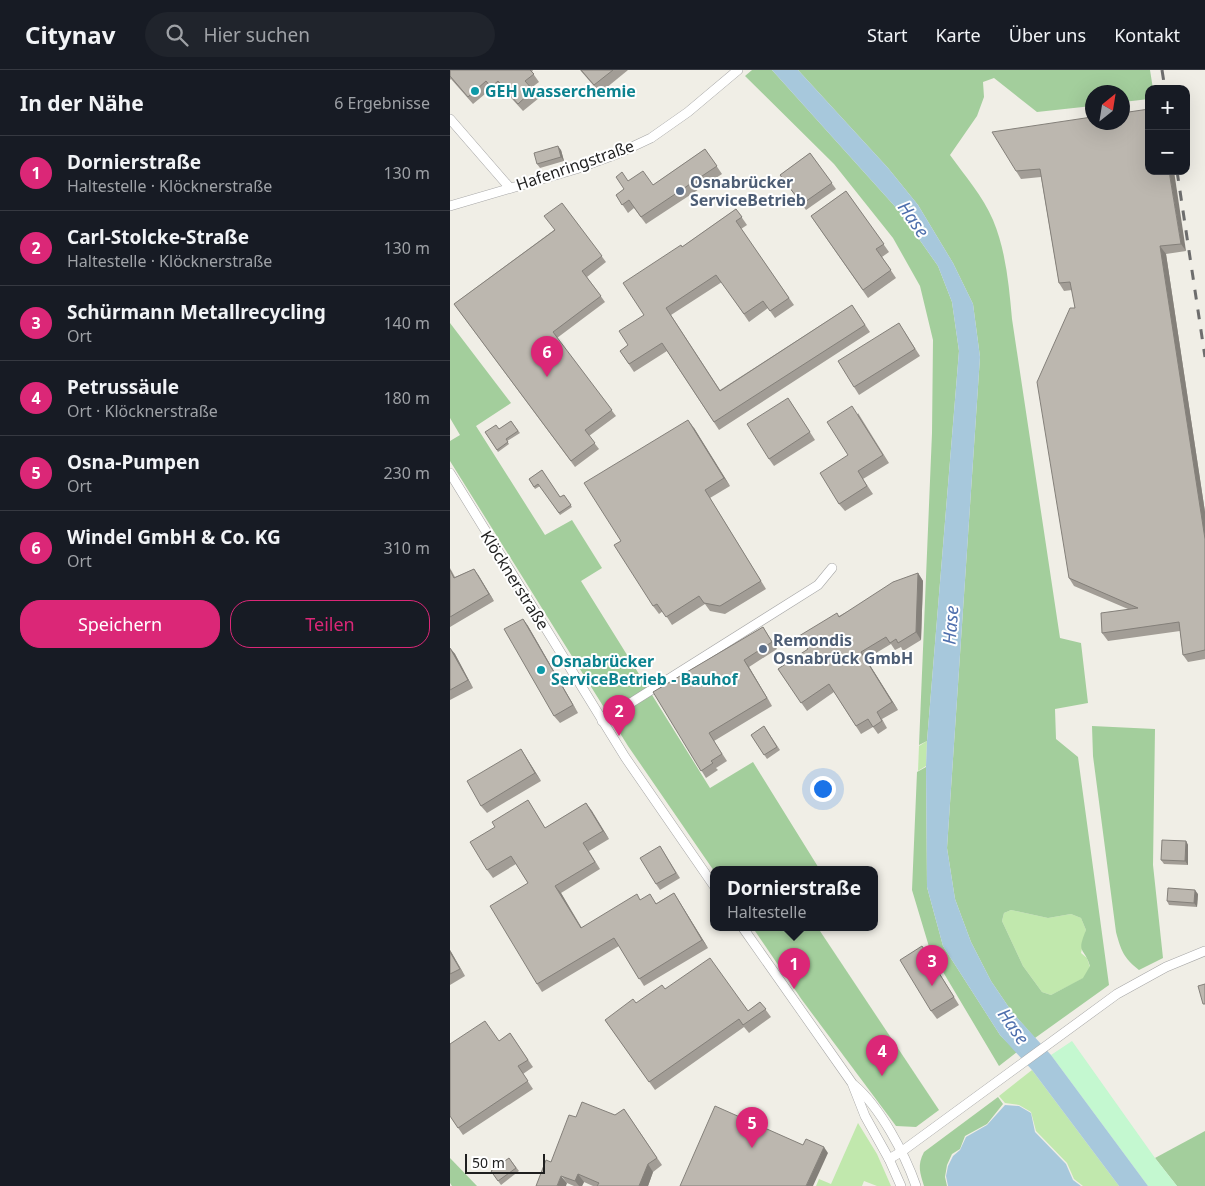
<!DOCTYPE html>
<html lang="de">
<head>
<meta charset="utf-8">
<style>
  :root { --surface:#171b24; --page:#20242c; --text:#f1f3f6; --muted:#9ea1a6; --line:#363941; --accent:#db2777 }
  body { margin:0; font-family:"Noto Sans",sans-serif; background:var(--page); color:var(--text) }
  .controls { position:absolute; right:15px; top:15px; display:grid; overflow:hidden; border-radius:10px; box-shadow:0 5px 20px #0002 }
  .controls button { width:45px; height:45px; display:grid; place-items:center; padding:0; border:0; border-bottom:1px solid var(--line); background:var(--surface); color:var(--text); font:25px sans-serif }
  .compass { position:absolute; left:635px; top:15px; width:45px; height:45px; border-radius:50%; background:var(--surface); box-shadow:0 5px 20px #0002; rotate:30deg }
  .scale { position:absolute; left:15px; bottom:12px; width:80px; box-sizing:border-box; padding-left:5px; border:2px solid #1f1f1f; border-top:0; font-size:14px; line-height:18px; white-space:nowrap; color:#1f1f1f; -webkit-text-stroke:4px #fff; paint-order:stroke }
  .you { position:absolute; left:372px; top:718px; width:18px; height:18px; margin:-12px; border:4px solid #fff; border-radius:50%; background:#1a73e8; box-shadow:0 0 0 8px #1a73e833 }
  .badge { display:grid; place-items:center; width:32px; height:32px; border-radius:50%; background:var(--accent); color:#fff; font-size:16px; font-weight:700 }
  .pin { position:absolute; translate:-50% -41px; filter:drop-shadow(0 1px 2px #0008) }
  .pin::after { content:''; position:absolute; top:26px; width:18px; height:15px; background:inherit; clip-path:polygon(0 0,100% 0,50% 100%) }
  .popup { position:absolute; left:260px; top:796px; width:168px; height:65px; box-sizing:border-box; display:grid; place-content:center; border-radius:10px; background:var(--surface); filter:drop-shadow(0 1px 4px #0005); font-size:16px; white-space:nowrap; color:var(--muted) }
  .popup b { font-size:19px; color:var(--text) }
  .popup::after { content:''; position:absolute; left:50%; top:100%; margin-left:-10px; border:10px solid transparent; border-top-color:var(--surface) }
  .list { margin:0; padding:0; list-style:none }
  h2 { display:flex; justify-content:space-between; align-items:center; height:65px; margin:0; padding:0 20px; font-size:21px }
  h2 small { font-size:16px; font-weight:400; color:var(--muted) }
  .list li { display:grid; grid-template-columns:32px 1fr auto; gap:15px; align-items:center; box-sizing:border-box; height:75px; padding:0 20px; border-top:1px solid var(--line) }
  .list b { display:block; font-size:19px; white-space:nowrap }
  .list p { margin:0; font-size:16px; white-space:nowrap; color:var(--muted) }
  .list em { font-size:16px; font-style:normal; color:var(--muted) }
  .actions { display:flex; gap:10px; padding:15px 20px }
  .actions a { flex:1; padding:11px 0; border:1px solid var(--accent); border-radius:20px; text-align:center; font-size:18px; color:var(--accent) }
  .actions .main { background:var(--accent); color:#fff }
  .icon { flex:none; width:28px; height:28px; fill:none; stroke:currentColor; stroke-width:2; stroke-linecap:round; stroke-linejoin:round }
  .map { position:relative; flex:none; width:755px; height:1116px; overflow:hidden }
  header { display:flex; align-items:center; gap:30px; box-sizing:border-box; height:70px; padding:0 25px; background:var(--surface); border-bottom:1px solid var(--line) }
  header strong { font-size:24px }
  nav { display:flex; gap:28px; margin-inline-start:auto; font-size:18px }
  .search { width:350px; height:45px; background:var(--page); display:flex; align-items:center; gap:12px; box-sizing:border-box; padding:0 18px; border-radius:28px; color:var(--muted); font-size:19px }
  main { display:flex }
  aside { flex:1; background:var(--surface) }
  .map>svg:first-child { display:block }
</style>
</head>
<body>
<header>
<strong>Citynav</strong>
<div class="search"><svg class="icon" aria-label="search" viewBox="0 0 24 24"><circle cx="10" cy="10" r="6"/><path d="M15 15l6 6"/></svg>Hier suchen</div>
<nav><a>Start</a><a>Karte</a><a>Über uns</a><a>Kontakt</a></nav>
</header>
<main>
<aside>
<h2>In der Nähe<small>6 Ergebnisse</small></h2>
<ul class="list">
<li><span class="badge">1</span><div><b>Dornierstraße</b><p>Haltestelle · Klöcknerstraße</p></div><em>130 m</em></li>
<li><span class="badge">2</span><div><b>Carl-Stolcke-Straße</b><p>Haltestelle · Klöcknerstraße</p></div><em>130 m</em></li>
<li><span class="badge">3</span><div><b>Schürmann Metallrecycling</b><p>Ort</p></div><em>140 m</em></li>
<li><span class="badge">4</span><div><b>Petrussäule</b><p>Ort · Klöcknerstraße</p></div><em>180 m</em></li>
<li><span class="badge">5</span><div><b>Osna-Pumpen</b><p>Ort</p></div><em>230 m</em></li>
<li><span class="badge">6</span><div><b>Windel GmbH &amp; Co. KG</b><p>Ort</p></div><em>310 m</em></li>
</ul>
<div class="actions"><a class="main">Speichern</a><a>Teilen</a></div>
</aside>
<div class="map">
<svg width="755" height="1116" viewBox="0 0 755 1116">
  <rect width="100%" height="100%" fill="#f0eee6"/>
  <g fill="#c1e8ad">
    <path d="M477,671L476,696L468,701L469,676Z"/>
    <path d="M561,840L598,848L621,844L631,848L636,860L631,883L637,888L640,897L634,908L601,925L592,922L573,896L552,851L554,843Z"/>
    <path d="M582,1000L669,1116H633L624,1109L617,1093L586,1061L581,1042L569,1035L555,1033L549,1026Z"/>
    <path d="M408,1053L427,1084L441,1116H427L414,1111L412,1116H366L369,1109L381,1114Z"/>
  </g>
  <g fill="#a3ce9c" fill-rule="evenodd">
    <path d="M302,0H322L450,142L488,196L502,232L509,281L477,671L469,675L482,363L483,270L470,216L443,168L384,94L295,6Z"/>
    <path d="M348,0H700L703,19H699V29L673,32L672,22H642V36L587,42L544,8L533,12L534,27L527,46L500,85C515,106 533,126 543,150C556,181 559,216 562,249L610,568L631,573L638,633L605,639L606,669L628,687L659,915L585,968L562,942L541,911L521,872L505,829L497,778L530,287L523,234L503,193L468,135L438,98ZM561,840L598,848L621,844L631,848L636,860C626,885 634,876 640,896L633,908L601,925L592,922L573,896L552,851L554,843Z"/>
    <path d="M0,253L61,333L26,356L95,465L122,450L152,498L131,511L260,718L303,692L370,800L264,801L178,676L0,391V371L10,365L0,348Z"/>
    <path d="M642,656L705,659L703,795L713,888L689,900C674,888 671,881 666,862L643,686Z"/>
    <path d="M476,697L477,817L493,876L550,965L567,982L549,996L480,880L462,820L467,702Z"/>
    <path d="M303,858H368L489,1040L466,1057L446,1056L352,930Z"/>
    <path d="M548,1027L553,1034L537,1054L515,1066L510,1079L502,1084L497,1095L495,1107L497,1116H474C470,1103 467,1095 474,1082Z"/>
    <path d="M755,1061V1116H727L705,1088Z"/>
    <path d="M0,1088L27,1116H2L0,1113Z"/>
  </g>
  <path fill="#c4f8d0" d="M622,971L705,1088L727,1116H698L601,985Z"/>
  <g fill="#a7c8dc">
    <path d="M322,0H348L438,98L468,135L503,193L523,234L530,287L497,778L505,829L521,872L541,911L562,942L601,985L698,1116H669L582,1000L550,965L493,876L477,817L476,696L477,671L509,281L502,232L488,196L450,142Z"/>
    <path d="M555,1035L569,1036L581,1043L585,1062L616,1094L623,1110L631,1116H498L496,1106L498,1096L503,1086L510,1080L516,1067L537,1055Z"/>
  </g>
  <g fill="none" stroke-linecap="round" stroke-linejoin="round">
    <g stroke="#a6a6a6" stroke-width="10">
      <g id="minor">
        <path d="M0,49L60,118"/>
        <path d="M0,136L126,99L167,84L201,68L238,42L288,0"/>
        <path d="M0,403L175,687L264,816"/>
        <path d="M152,651L368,515L382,498"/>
        <path d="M293,858L402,1013L415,1046L439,1089L451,1116"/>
        <path d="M404,1015C430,1037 455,1084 466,1116"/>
        <path d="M439,1089L451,1082L667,924L716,897L755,881"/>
      </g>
    </g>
    <use href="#minor" stroke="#fff" stroke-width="9"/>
    <g stroke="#6d6d6d" stroke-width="3" stroke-dasharray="10 10" stroke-linecap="butt">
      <path d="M712,0L715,19"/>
      <path d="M727,101L755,287"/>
    </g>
  </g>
  <g fill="#a29d96">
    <path d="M0,0H83L82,2L89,12L81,18L89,28L73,41L53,19L46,25L41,19L23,34L1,9L0,10Z"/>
    <path d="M130,0H178L150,23Z"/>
    <path d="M672,52L736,181L716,184L755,442V589L738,592L733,585L730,561L658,571L652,563L678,539L624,516L619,508L625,238L622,220L614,221L609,213L591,107L571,109L566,101Z"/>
    <path d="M255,79L272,104L196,154L184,138L178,143L166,125L174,119L178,111L203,115Z"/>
    <path d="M111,80L114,91L90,98L87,94Z"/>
    <path d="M360,83L386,119L356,140L330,105Z"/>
    <path d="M396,121L439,182L432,187L446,208L418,228L361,146Z"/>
    <path d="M112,133L156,192L137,207L155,232L107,268L166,346L139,366L149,379L125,397L4,234L104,160Z"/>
    <path d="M286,139L297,155L291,159L344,235L325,248L318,238L299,252L272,212L221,245L270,320L402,235L420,262L269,360L217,281L184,302L170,281L178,275L194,245L232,177Z"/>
    <path d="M454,261L470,286L409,325L404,317Z"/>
    <path d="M338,328L365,370L324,396L319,389Z"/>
    <path d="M408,343L439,393L413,409L423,424L395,441L389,434L398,385Z"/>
    <path d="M61,351L70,363L57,371L59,374L48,382L35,362L49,359Z"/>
    <path d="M244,358L280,416L260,428L316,519L275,544L260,541L255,534L222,555L213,541L209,544L203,536L171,471Z"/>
    <path d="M92,400L110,427L114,425L122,437L110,445L90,416L85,419L79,409Z"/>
    <path d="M0,498L5,507L24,499L44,531L0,557Z"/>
    <path d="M468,503L473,511L471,570L453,581L451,577L445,580L441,574L416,589L448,640L432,649L437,658L428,664L423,657L411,664L384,622L357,641L328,599L358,579L389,546Z"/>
    <path d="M73,549L78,556L128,643L110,653L104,646Z"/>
    <path d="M313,557L327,579L299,597L322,636L264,671L277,691L266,698L268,700L256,708L203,622Z"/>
    <path d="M0,578L5,584L23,618L0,630Z"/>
    <path d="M314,656L330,680L317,689L301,665Z"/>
    <path d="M71,679L91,711L37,743L31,736Z"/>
    <path d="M78,730L95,758L136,733L159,769L139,781L150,799L111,823L132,858L191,830L207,833L224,823L258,878L194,916L169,876L92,922L87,914L78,813L66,794L43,808L37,800L45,757Z"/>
    <path d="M736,771L738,775V795L714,794L711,790Z"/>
    <path d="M210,776L230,808L210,820L206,814Z"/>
    <path d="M748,824L747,837L719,835L717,831Z"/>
    <path d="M472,876L509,935L487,949L481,941Z"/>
    <path d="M0,880L15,906L0,915Z"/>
    <path d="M215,919L298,941L310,932L321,947L299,963L294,957L205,1020L155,950Z"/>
    <path d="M60,963L83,997L73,1004L83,1019L13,1065L0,1046L49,971Z"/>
    <path d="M174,1039L212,1095L203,1102L198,1116H143L134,1112L132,1116H124L117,1113L101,1092L126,1047L165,1045Z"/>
    <path d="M59,1088L69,1101L51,1115L41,1101Z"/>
  </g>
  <g fill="#84807a">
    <path d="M108,76L111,80L114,91L111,87Z"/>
    <path d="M719,101H724L736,181L731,174Z"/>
    <path d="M710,176L716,184L755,442V469Z"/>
    <path d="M238,350L244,358L280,416L274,408Z"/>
    <path d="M24,499L29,506L44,531L39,524Z"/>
    <path d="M468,503L473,511L471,570L466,562Z"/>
    <path d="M73,549L78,556L128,643L123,635Z"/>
    <path d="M0,578L5,584L23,618L18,610Z"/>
    <path d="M411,582L416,589L448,640L442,632Z"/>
    <path d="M294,590L299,597L322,636L317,628Z"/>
    <path d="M71,679L91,711L85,703Z"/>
    <path d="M136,733L142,741L159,769L153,761Z"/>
    <path d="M736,771L738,775V795L735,791Z"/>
    <path d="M105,816L111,823L136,866L131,858Z"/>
    <path d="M745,820L748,824L747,837L744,833Z"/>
    <path d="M224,823L229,831L258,878L252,870Z"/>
    <path d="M472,876L477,883L509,935L504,927Z"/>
    <path d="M0,880L15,906L0,882Z"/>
    <path d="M374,1077L378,1083L363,1116H356Z"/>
    <path d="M198,1094L203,1102L198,1116H189Z"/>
    <path d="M128,1104L134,1112L132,1116H129L125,1111Z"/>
    <path d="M111,1106L117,1113L116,1116H107Z"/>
  </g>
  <g fill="#bcb7af" stroke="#84807a">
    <path d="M0,0H80L84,4L75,11L83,20L68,34L48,11L41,17L36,11L18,27L0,6Z"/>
    <path d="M131,0H163L144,15Z"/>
    <path d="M699,39V101H719L731,174L710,176L755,469V580L733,585L729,552L652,563L651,543L688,538L619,508L587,312L620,238H625L620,212L609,213L590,99L566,101L542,62L642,47V52H672V43Z"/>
    <path d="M108,76L111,87L87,94L84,83Z"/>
    <path d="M255,79L267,96L191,147L179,130L172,135L166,125L174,119L166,107L172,102L178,111L193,101L203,115Z"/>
    <path d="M360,83L382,113L352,134L330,105Z"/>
    <path d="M396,121L434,174L426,179L441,200L413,220L361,146Z"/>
    <path d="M112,133L152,186L132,201L151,226L103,262L162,340L135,360L145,373L121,391L4,234L105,160L94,146Z"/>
    <path d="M286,139L292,147L286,151L339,228L320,241L313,231L294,244L266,205L216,238L270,321L402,235L415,255L264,352L212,273L179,294L170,281L178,275L169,261L194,245L173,213L231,175L232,177Z"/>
    <path d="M449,253L465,279L404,317L388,291Z"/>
    <path d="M338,328L360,362L319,389L297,354Z"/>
    <path d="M402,336L433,385L408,401L417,416L389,434L370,403L398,385L377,352Z"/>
    <path d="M238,350L274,408L255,420L311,511L270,536L254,533L249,526L216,547L207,534L203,536L164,475L171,471L134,413Z"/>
    <path d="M61,351L68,361L56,369L58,372L47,380L35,362L46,355L49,359Z"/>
    <path d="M92,400L110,427L114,425L121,435L109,443L88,414L84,417L79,409Z"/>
    <path d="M24,499L39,524L0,547V500L4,508Z"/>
    <path d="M468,503L466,562L448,573L446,569L440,573L436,567L411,582L442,632L427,642L432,651L423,657L418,649L406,656L379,614L351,633L328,599L358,579L349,566L387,543L389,547L443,512Z"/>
    <path d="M73,549L123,635L104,646L54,559Z"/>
    <path d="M313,557L322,572L294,590L317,628L259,663L272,684L261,691L263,693L251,701L203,622Z"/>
    <path d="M0,578L18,610L0,620Z"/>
    <path d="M314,656L327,677L314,685L301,665Z"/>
    <path d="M71,679L85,703L31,736L17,711Z"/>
    <path d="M78,730L95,758L136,733L153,761L133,773L145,792L105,816L131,858L187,824L190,830L200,824L206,834L224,823L252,870L189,909L164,868L87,914L40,836L78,813L61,786L37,800L20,772L45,757L42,752Z"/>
    <path d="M712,770L736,771L735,791L711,790Z"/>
    <path d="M210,776L226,803L206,814L190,788Z"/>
    <path d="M718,818L745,820L744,833L717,831Z"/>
    <path d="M472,876L504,927L481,941L450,890Z"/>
    <path d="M0,882L10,899L0,904Z"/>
    <path d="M260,888L298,941L310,932L316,939L293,955L289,949L199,1012L155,950L183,929L186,933L212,915L215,919Z"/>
    <path d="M755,914V934H753L748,916Z"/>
    <path d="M35,951L49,971L60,963L78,990L68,996L78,1011L8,1058L0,1046V974Z"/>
    <path d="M132,1032L165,1045L174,1039L207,1088L198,1094L189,1116H147L149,1113L128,1104L125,1111L111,1106L107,1116H86L96,1090L101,1092L119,1045L126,1047Z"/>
    <path d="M265,1036L353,1075L356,1069L374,1077L356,1116H230Z"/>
    <path d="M59,1088L66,1098L48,1111L41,1101Z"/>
  </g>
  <g fill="#0f9aa8" stroke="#fff" stroke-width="2">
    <circle cx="25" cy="21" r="5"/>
    <circle cx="91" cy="600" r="5"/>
  </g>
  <g fill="#5c6f8a" stroke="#fff" stroke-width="2">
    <circle cx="230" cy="121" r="5"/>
    <circle cx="313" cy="579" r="5"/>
  </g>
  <g text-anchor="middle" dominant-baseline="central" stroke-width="4" stroke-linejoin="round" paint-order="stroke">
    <g font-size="16" font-weight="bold" fill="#0d838f" stroke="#fff" text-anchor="start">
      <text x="35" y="21">GEH wasserchemie</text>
      <text x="101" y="591">Osnabrücker<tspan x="101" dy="18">ServiceBetrieb - Bauhof</tspan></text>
    </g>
    <g font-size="16" fill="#1f1f1f" stroke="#fff">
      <text transform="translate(125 95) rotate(-19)">Hafenringstraße</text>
      <text transform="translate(65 510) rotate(58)">Klöcknerstraße</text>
    </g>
    <g font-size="16" font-weight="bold" fill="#4e5e75" stroke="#fff" text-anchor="start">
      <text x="240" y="112">Osnabrücker<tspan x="240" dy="18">ServiceBetrieb</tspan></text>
      <text x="323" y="570">Remondis<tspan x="323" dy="18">Osnabrück GmbH</tspan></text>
    </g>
    <g font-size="18" font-style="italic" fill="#4e6fad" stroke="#fff">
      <text transform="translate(464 149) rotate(55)">Hase</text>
      <text transform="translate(500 555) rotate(-86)">Hase</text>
      <text transform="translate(564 956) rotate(55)">Hase</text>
    </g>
  </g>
</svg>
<div class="controls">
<button>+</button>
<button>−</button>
</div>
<svg class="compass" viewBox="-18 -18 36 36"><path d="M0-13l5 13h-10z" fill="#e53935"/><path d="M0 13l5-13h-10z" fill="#9ea1a6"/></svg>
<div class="scale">50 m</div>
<div class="you"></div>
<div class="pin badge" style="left:344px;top:919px">1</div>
<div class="popup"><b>Dornierstraße</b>Haltestelle</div>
<div class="pin badge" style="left:169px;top:666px">2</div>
<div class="pin badge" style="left:482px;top:916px">3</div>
<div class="pin badge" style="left:432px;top:1006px">4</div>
<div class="pin badge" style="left:302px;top:1078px">5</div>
<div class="pin badge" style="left:97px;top:307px">6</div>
</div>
</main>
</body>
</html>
